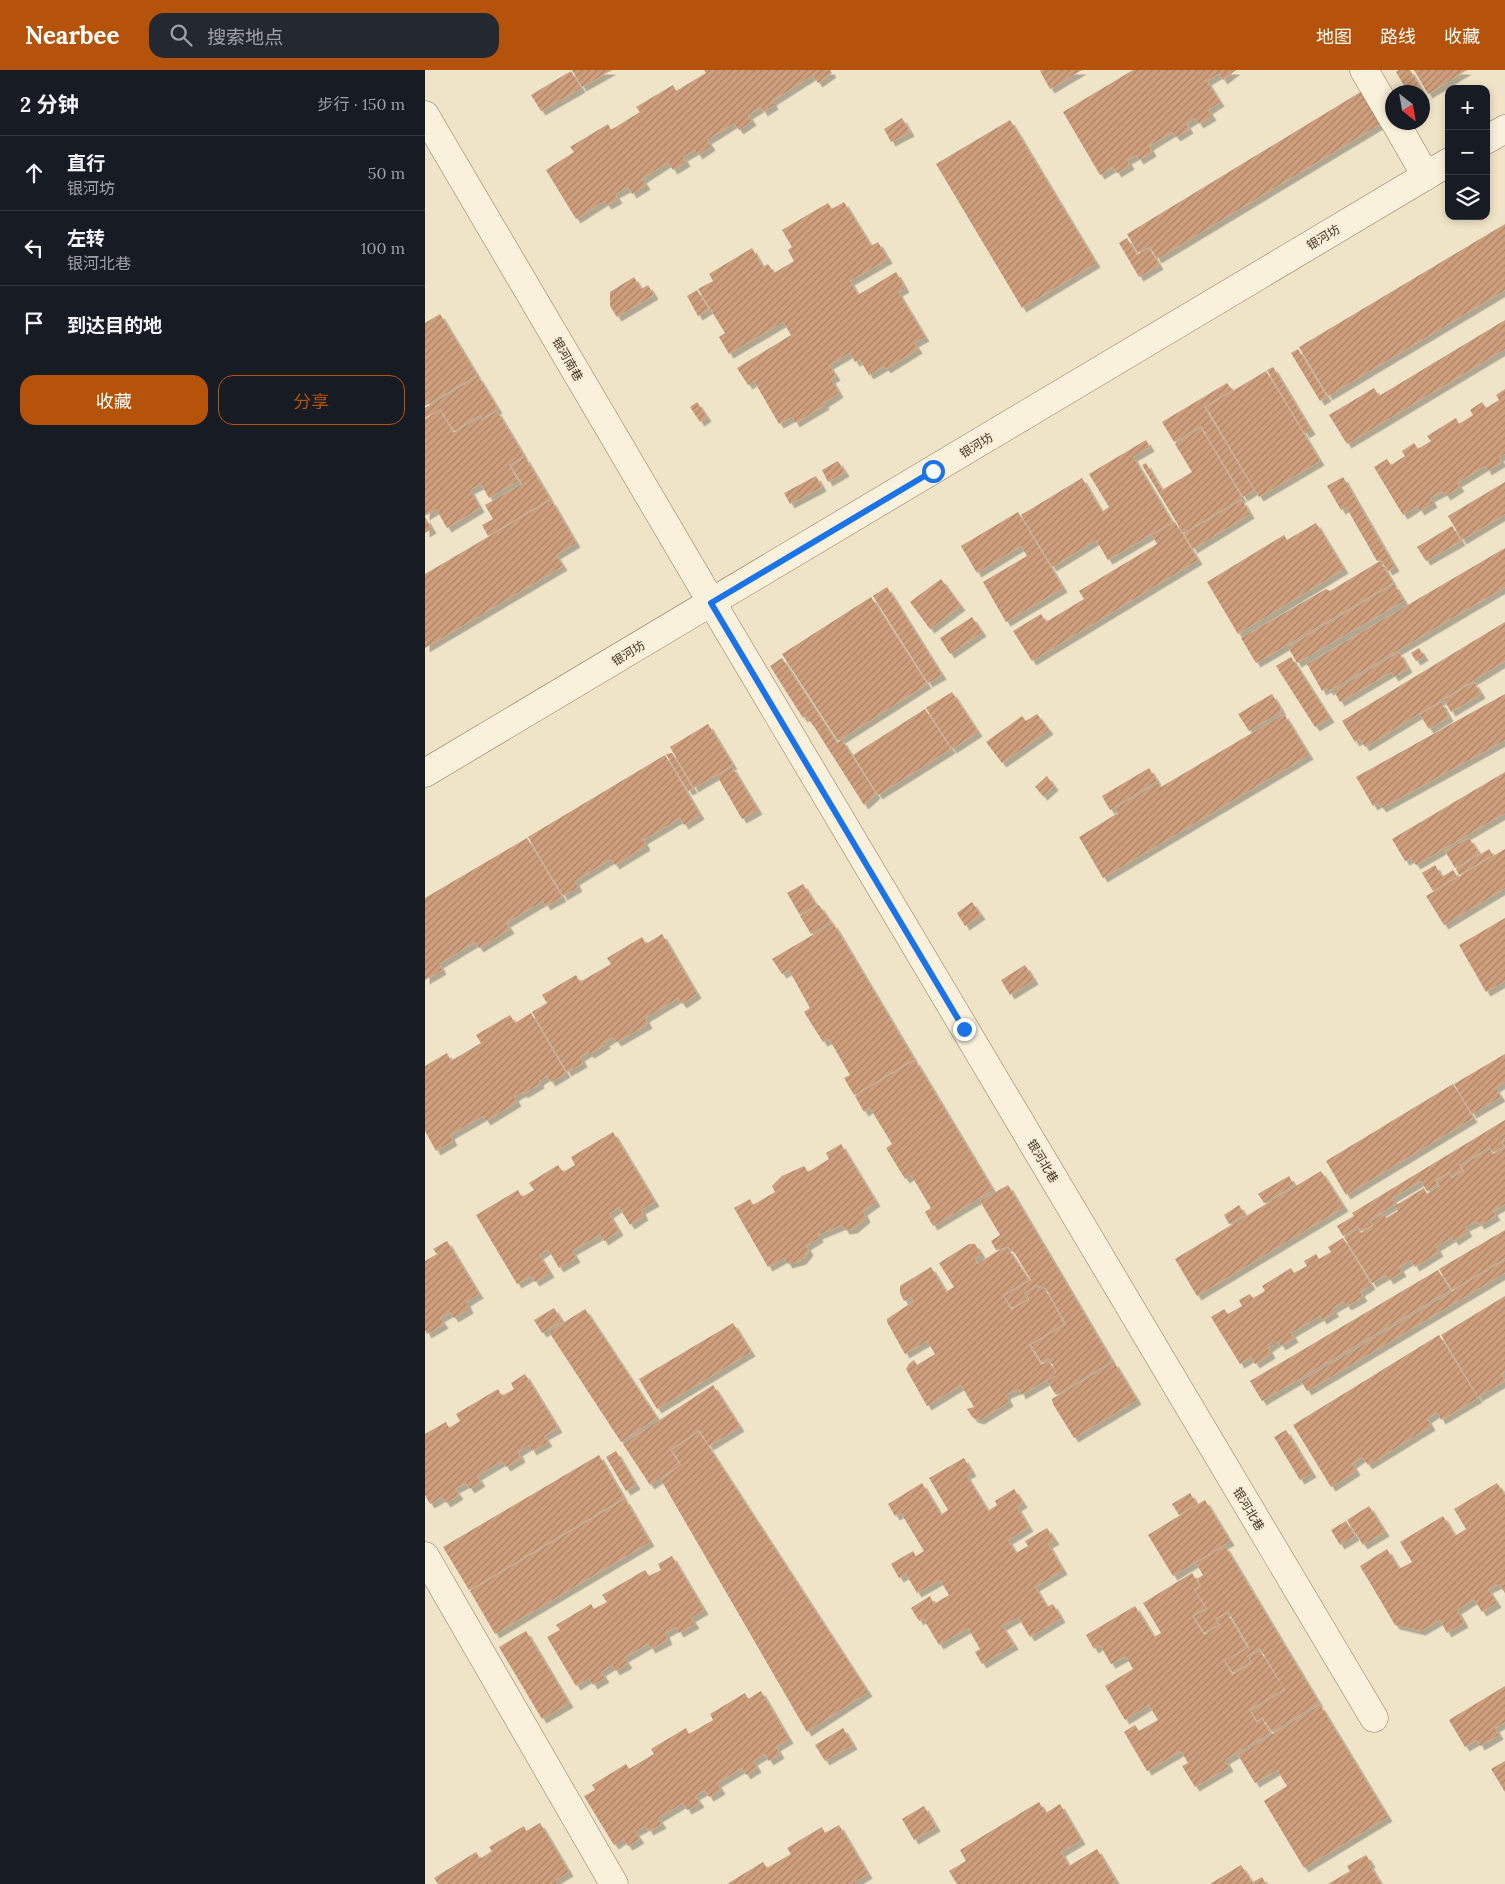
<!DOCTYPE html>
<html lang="zh">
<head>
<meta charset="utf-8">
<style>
  :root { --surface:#171b24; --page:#242831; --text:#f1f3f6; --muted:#9ea1a6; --line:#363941; --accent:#b45309 }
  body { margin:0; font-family:Lora,"Noto Sans SC",serif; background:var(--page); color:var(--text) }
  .controls { position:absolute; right:15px; top:15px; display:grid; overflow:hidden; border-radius:10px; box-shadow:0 2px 8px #0003 }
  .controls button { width:45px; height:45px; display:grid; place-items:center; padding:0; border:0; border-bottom:1px solid var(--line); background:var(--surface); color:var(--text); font:25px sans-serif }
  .compass { position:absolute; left:960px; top:15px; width:45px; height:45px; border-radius:50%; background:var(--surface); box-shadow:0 2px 8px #0003; rotate:149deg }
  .stop { position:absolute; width:15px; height:15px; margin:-11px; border:4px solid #1a73e8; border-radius:50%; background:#fff }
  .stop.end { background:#1a73e8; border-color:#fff; box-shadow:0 1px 5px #0008 }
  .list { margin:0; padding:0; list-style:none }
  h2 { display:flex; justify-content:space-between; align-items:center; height:65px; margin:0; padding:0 20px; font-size:21px }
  h2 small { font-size:16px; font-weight:400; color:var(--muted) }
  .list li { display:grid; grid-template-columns:32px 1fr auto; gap:15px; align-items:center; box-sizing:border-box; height:75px; padding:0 20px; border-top:1px solid var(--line) }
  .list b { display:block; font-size:19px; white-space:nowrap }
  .list p { margin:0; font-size:16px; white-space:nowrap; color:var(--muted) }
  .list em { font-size:16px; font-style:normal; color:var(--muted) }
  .actions { display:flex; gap:10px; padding:15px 20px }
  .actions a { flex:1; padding:11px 0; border:1px solid var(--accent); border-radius:15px; text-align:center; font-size:18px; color:var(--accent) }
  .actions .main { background:var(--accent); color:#fff }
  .icon { flex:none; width:28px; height:28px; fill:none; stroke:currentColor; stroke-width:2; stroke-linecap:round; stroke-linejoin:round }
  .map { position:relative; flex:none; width:1080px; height:1814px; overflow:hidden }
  header { display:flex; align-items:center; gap:30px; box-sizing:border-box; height:70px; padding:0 25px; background:var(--accent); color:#fff }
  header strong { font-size:24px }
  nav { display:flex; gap:28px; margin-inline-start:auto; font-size:18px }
  .search { width:350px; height:45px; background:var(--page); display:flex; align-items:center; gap:12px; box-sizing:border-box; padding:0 18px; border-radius:15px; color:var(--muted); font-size:19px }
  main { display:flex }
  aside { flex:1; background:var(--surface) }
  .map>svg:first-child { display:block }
</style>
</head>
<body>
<header>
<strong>Nearbee</strong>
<div class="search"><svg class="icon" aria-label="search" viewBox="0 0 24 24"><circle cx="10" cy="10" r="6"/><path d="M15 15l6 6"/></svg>搜索地点</div>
<nav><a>地图</a><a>路线</a><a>收藏</a></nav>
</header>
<main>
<aside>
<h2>2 分钟<small>步行 · 150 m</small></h2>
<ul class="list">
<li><svg class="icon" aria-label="ahead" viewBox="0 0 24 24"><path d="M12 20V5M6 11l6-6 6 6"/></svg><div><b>直行</b><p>银河坊</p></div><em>50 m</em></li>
<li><svg class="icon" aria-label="left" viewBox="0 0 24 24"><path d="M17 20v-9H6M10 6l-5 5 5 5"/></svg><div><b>左转</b><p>银河北巷</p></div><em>100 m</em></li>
<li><svg class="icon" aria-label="arrive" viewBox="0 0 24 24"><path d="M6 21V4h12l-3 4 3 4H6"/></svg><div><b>到达目的地</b></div></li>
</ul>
<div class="actions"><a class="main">收藏</a><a>分享</a></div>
</aside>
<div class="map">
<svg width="1080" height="1814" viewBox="0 0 1080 1814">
  <defs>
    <pattern id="building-hatch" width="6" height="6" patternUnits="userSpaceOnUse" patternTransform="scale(1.25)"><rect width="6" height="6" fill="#cf9f7d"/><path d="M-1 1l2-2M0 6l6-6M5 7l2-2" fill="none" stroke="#a98266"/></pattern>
    <filter id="shadow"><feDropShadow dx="4.5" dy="4.5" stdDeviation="0" flood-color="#0004"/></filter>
  </defs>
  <rect width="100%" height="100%" fill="#f0e4c8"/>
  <g fill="url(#building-hatch)" filter="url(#shadow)">
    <path d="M147,0H187L157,17Z"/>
    <path d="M279,0H405L407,3L393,13L388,5L347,31L349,35L338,42L336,37L323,45L327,51L314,60L309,53L282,70L286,76L273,85L270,80L258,87L261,92L248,100L243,92L217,109L221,115L207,124L203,117L190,124L193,129L182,135L179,131L151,149L121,100L149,82L145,77L183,54L186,60L215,42L211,37L248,15L251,21L281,3Z"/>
    <path d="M617,0H657L625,19L615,1Z"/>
    <path d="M708,0H811L798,10L794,4L782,11L795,32L783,40L787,46L774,54L770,48L761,54L764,59L751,67L747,62L724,76L727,82L714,90L711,85L702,90L705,95L692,103L688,97L675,105L638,42Z"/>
    <path d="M974,0H985L1000,26L998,28V22H983L971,2Z"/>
    <path d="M989,0H1042L1003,24Z"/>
    <path d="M146,1L156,18L116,41L106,25Z"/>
    <path d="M937,21L957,53L732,189L725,176L713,183L702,164Z"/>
    <path d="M477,48L485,62L466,72L459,59Z"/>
    <path d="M585,50L671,193L597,238L511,94Z"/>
    <path d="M419,132L446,176L453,172L463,189L425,211L433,225L471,202L480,218L473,222L500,267L489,273L493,279L461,299L459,296L444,305L435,290L430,292L425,283L404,295L411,306L406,309L414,323L399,333L400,335L370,353L367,347L354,354L329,311L323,315L312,298L366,265L358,252L304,284L294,267L300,263L273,219L288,211L284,204L327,178L338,197L343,194L349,203L369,191L363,180L367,177L357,160L403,133L407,139Z"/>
    <path d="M1080,154V220L903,326L874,277Z"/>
    <path d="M702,168L712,185L724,178L734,195L714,207L694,173Z"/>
    <path d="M209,207L216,219L223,215L229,225L192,247L185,236V222Z"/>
    <path d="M272,220L284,239L273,246L262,226Z"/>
    <path d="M15,244L52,305L0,336V253Z"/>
    <path d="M1080,250V279L922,374L904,345L949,318L954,326Z"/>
    <path d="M873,279L902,327L895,331L866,283Z"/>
    <path d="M848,297L886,360L880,364L842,300Z"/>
    <path d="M841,301L895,391L834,427L781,337Z"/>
    <path d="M53,306L73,339L57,349L55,345L29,361L15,339L0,348V338Z"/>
    <path d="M802,313L807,320L779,337L829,420L818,427L776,356L749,372L737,352Z"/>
    <path d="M1080,319V384L1074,387L1077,392L1062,401L1060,396L1032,413L1035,417L1021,426L1018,421L1005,428L1008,433L995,441L992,436L978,445L949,397L962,389L966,395L980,386L977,381L989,373L993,379L1006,371L1002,366L1031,348L1034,354L1048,345L1045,340L1057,332L1061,338L1074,330L1071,325Z"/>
    <path d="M272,332L282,347L275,352L265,337Z"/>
    <path d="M15,340L28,363L55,347L57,350L72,341L99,386L84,395L93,411L64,428L56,414L45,420L55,438L22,458L11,439L0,446V349Z"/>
    <path d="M776,358L817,428L758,463L717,395L721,393L737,420L767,402L750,374Z"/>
    <path d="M721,370L725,377L708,387L747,452L683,490L671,470L627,497L596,445L657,408L677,442L684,437L664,404Z"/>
    <path d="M100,387L125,429L63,466L57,455L68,449L60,435L97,414L86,396Z"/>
    <path d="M413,391L420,402L403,412L397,400Z"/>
    <path d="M391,406L397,417L365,434L359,423Z"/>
    <path d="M918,407L970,497L963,501L956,490L952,491L921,437L916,440L902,416Z"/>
    <path d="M1080,412V444L1037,470L1023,446Z"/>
    <path d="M126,430L151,473L131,485L138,496L0,578V504Z"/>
    <path d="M817,430L825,444L768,479L759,464Z"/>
    <path d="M593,442L638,518L581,552L558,512L602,486L596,476L552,503L536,476Z"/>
    <path d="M0,447L7,459L0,463Z"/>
    <path d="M750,452L773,490L607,591L588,561L616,544L621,552L659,529L654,521L732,474L727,465Z"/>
    <path d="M891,453L919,499L813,564L782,512L859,465L862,470Z"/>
    <path d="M1027,456L1036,471L1001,491L992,477Z"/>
    <path d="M1080,478V517L904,621L902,618L897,621L882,594Z"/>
    <path d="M955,491L968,513L831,593L816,568L901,519L905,521Z"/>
    <path d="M516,509L536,536L505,559L485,532Z"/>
    <path d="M969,514L979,531L872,593L863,577Z"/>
    <path d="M462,517L517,605L503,613L448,526Z"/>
    <path d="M446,527L502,614L413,671L357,584Z"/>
    <path d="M547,547L557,562L525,584L515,568Z"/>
    <path d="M1080,552V591L940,677L935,669L930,672L917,651Z"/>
    <path d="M994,578L999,586L991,591L986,583Z"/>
    <path d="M974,582L983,598L969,607L966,602L915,632L909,621Z"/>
    <path d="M866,587L905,648L890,657L851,596Z"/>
    <path d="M357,588L412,673L417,670L451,724L439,735L390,658L381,646L378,648L345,596Z"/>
    <path d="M1049,612L1056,624L1026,642L1019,630Z"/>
    <path d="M527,622L553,662L527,679L501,638Z"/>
    <path d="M847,624L857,641L824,661L813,644Z"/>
    <path d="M1080,624V670L957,738L953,733L948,736L931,707Z"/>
    <path d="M1016,632L1024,647L1004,659L995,645Z"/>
    <path d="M500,639L526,679L453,725L428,685Z"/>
    <path d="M612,644L624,660L577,693L561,672L597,646L601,651Z"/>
    <path d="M859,644L884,685L678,808L654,767L693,743L690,738L733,713L736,717Z"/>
    <path d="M283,654L308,695L269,718L245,677Z"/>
    <path d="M247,683L268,719L263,721L241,684Z"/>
    <path d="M240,685L275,745L259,755L255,748L218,770L221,776L190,795L186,789L150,811L153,817L138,826L103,767Z"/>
    <path d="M307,697L333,740L317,749L292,706Z"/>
    <path d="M724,698L732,711L685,740L677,726Z"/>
    <path d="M1080,702V743L991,795L986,788L980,791L967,769Z"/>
    <path d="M622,706L629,716L618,726L610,717Z"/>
    <path d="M102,768L137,827L121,836L118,831L81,853L85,859L54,878L50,872L14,894L17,900L0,910V828Z"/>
    <path d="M1044,768L1054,783L1030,798L1020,781Z"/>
    <path d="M1064,779L1068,785L1034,805L1031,799Z"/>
    <path d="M1080,779V818L1019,855L1001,826Z"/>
    <path d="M1010,795L1017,807L1028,800L1032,806L1008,821L997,803Z"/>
    <path d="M378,814L391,835L375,845L362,823Z"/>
    <path d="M547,832L556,845L540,856L532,843Z"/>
    <path d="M394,835L406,852L386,864L375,846Z"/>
    <path d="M1080,848V911L1061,922L1034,875Z"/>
    <path d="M408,853L489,989L429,1025L419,1008L425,1005L404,969L398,972L379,942L385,938L364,900L357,904L347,889Z"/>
    <path d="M237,864L272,924L257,934L253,928L220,948L223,954L192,972L188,967L180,972L181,974L165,984L163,982L155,987L158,993L142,1002L107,942L122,933L117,925L151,905L155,912L186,894L182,888L217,867L221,874Z"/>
    <path d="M600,895L609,910L585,925L576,910Z"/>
    <path d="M106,943L141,1003L126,1012L122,1006L114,1011L115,1014L98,1024L97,1022L89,1027L92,1032L61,1051L58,1046L25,1065L28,1071L11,1081L0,1061V996L22,983L26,991L56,973L51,965L85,945L90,953Z"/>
    <path d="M1080,984V1012L1070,1018L1076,1027L1047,1044L1029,1014Z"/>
    <path d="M490,990L568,1120L508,1156L500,1142L506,1138L486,1105L480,1109L461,1078L467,1074L445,1038L439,1042L430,1026Z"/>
    <path d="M1028,1014L1048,1048L921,1125L901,1091Z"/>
    <path d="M1080,1050V1068L1075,1071L1078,1076L1068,1082L1065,1077L1034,1095L1037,1100L1027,1106L1024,1102L1010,1110L1013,1115L1002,1121L996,1111L967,1128L970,1134L944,1150L947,1155L936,1161L933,1156L918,1166L912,1156L929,1146L927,1143Z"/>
    <path d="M188,1062L230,1132L216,1140L219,1146L205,1155L194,1137L184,1144L194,1161L179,1171L175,1165L147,1181L151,1188L134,1198L123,1179L114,1185L125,1203L110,1212L106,1206L92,1214L51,1145L93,1120L97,1127L109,1120L104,1113L133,1095L138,1102L150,1095L146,1087Z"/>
    <path d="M1080,1070V1134L1068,1141L1071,1146L1055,1155L1052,1151L1040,1157L1043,1162L1029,1171L1027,1167L1011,1177L1014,1182L990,1197L986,1190L974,1197L977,1202L964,1210L961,1205L947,1213L919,1167L933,1159L936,1163L948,1156L946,1151L958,1144L961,1148L973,1141L970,1136L999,1118L1002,1124L1015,1116L1012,1111L1024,1103L1027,1108L1039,1101L1036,1096L1065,1079L1068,1084L1080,1077L1077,1072Z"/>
    <path d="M416,1074L451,1132L438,1141L441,1148L428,1159L420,1160L417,1155L393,1165L394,1168L381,1176L384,1181L377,1190L363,1194L359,1188L343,1197L309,1138L325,1129L328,1135L350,1122L347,1116L357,1106L379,1096L383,1102L404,1089L401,1083Z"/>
    <path d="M896,1101L919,1137L772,1226L750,1189Z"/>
    <path d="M864,1106L869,1115L839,1133L833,1124Z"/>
    <path d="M583,1115L687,1291L631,1325L622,1311L629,1307L631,1302L624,1288L617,1293L606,1275L641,1254L621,1218L611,1215L599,1223L602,1229L587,1238L579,1226L606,1210L589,1182L582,1176L583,1177L571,1180L566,1171L575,1165L555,1131Z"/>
    <path d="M814,1135L820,1145L804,1154L799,1145Z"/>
    <path d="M1080,1160V1188L1027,1220L1014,1199Z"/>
    <path d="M918,1168L946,1215L935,1222L938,1227L922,1236L919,1232L907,1239L910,1242L897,1250L895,1246L866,1263L869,1268L856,1276L853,1271L843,1278L846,1284L830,1294L826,1287L815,1294L786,1247L799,1239L803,1244L817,1236L814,1230L825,1224L828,1228L840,1221L837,1216L866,1198L869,1203L882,1196L879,1191L891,1184L894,1189L906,1182L903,1177Z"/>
    <path d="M22,1171L54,1224L41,1232L44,1239L29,1248L25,1242L15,1248L19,1254L2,1264L0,1260V1191L12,1184L8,1179Z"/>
    <path d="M544,1174H550L556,1184L550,1189L552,1194L573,1181L583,1179L604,1210L578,1225L586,1240L604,1229L601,1223L611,1217L620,1219L639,1254L604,1275L616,1295L623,1291L629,1299V1306L596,1325L594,1319L582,1324L581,1326L584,1332L555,1350L548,1348L542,1339L549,1337L536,1315L502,1336L481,1299L484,1294L489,1290L492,1295L510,1284L502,1271L480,1284L462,1252V1249L489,1231L486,1227L479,1231L475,1223V1216L506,1197L521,1222L529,1217L514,1193Z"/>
    <path d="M1080,1190V1203L882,1321L876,1311Z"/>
    <path d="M1013,1200L1025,1220L837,1331L825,1311Z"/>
    <path d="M1080,1226V1301L1076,1304L1080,1311L1053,1327L1016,1265Z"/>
    <path d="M129,1238L137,1251L117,1263L109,1250Z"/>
    <path d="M160,1239L232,1348L196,1372L124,1262Z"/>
    <path d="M308,1253L326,1282L232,1339L214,1309Z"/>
    <path d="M1014,1265L1053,1328L1016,1350L1012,1342L1002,1349L1006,1356L943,1395L937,1387L927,1394L931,1401L906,1417L868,1355Z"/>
    <path d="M689,1292L712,1330L649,1368L628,1334L627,1329Z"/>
    <path d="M100,1304L133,1358L119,1366L123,1372L107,1381L104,1375L93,1382L96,1388L81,1397L77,1391L52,1406L56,1412L45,1419L41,1413L30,1419L34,1425L21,1433L17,1427L5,1434L0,1425V1364L21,1352L24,1358L35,1351L31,1344L73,1319L77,1326L89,1319L86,1313Z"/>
    <path d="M288,1315L315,1357L284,1376L274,1360L245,1380L255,1395L225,1415L198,1374Z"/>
    <path d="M861,1360L887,1403L875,1410L849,1367Z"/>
    <path d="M274,1362L443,1622L382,1662L236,1410L256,1395L247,1380Z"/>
    <path d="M191,1381L211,1415L201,1421L181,1387Z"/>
    <path d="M174,1385L199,1428L44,1520L18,1477Z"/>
    <path d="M539,1388L547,1402L541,1405L563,1441L572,1435L570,1431L589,1419L598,1433L592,1437L604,1457L583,1470L591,1483L603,1476L600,1471L622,1458L630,1470L623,1474L638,1500L610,1517L622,1537L628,1534L636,1548L605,1567L593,1547L577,1556L589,1575L557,1594L550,1582L555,1579L543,1558L514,1575L498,1548L494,1551L486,1538L505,1526L509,1534L524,1525L515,1510L492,1523L481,1504L474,1508L466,1494L488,1481L491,1486L499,1481L476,1443L470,1446L463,1434L497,1413L516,1445L523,1440L504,1408Z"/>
    <path d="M1072,1413L1080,1425V1523L1074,1514L1063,1519L1072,1533L1057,1542L1049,1529L1032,1540L1039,1553L1022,1563L1015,1550L996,1561L970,1555L935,1496L962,1479L974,1499L987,1492L975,1472L1018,1446L1030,1466L1041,1459L1029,1439Z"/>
    <path d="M765,1423L772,1434L754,1445L747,1434Z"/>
    <path d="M200,1429L225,1472L70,1564L45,1521Z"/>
    <path d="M780,1430L805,1471L748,1506L723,1465Z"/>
    <path d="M944,1436L960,1462L938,1475L922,1450Z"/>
    <path d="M921,1451L930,1466L915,1475L906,1460Z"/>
    <path d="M800,1476L894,1633L847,1662L837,1647L832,1651L826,1641L860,1620L835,1578L822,1586L825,1592L808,1603L800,1591L824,1577L803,1541L790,1549L793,1555L779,1563L769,1546L782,1539L770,1520L776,1516L772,1509L778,1505L771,1493Z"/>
    <path d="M247,1486L279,1540L266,1548L270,1554L254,1563L251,1557L240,1563L243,1570L226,1579L223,1574L199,1588L203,1594L190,1601L187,1595L176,1602L180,1608L168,1615L164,1608L151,1616L122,1567L135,1560L131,1555L166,1534L169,1539L182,1532L177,1525L220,1500L224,1506L236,1500L233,1494Z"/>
    <path d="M767,1503L775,1516L769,1519L780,1538L767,1546L779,1565L795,1555L792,1549L802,1543L822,1577L799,1591L807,1605L827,1593L824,1587L835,1581L859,1619L824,1640L831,1652L837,1649L845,1663L800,1690L804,1697L770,1717L757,1696L763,1693L756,1681L722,1701L699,1662L710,1655L714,1661L733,1650L724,1635L700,1650L680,1616L708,1599L701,1586L686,1594L675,1575L669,1579L661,1565L710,1536L729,1567L736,1563L718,1533Z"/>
    <path d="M101,1561L144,1633L117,1649L74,1577Z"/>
    <path d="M1080,1616V1652L1070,1658L1074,1665L1055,1676L1052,1670L1040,1677L1024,1650Z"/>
    <path d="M336,1621L364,1669L351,1677L355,1684L344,1691L340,1684L328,1691L332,1698L321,1705L317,1698L292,1713L296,1720L284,1727L280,1720L270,1726L275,1733L262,1740L258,1733L233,1748L237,1754L224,1761L221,1756L210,1762L215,1769L203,1776L198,1769L189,1775L159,1726L170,1720L167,1715L201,1694L204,1699L229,1684L226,1679L261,1658L264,1664L288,1650L285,1644L320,1623L323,1629Z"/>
    <path d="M895,1635L963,1747L879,1798L839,1731L862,1716L852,1700L830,1713L813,1685Z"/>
    <path d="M418,1658L428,1675L400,1691L390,1675Z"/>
    <path d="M1080,1691V1722L1066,1699Z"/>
    <path d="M614,1732L621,1743L635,1734L656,1770L636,1782L644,1796L672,1779L691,1811L687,1814H532L524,1801L541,1791L535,1780Z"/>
    <path d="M499,1736L511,1757L489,1770L477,1749Z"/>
    <path d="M115,1753L144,1802L131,1810L133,1814H13L9,1808L51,1782L55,1789L67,1781L64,1777L99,1756L101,1761Z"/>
    <path d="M414,1755L443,1804L430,1812L431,1814H302L338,1792L342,1798L366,1784L362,1778L397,1757L400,1763Z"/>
    <path d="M941,1785L946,1793L944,1794L956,1814H903L925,1801L922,1796Z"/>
    <path d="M816,1795L828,1814H785Z"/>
    <path d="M837,1807L841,1814H830L828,1812Z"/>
  </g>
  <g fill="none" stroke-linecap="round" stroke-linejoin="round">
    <g stroke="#8d765c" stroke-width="29">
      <g id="minor">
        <path d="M939,0L968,49"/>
        <path d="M970,52L1001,106"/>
        <path d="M287,533L949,1648"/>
        <path d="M0,1486L189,1814"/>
      </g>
    </g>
    <g stroke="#8d765c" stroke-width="29">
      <g id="tertiary">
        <path d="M0,45L287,533"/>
        <path d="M1061,70L1080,59"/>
        <path d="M0,703L1024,92"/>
      </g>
    </g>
    <use href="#minor" stroke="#faf1dc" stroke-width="28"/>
    <use href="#tertiary" stroke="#faf1dc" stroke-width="28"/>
  </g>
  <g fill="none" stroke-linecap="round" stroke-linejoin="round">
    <path stroke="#1a73e8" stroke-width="6" d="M508,401L286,533L539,959"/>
  </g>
  <g text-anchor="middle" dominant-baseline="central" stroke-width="4" stroke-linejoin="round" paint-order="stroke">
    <g font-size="12" fill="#3d2e20" stroke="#f7eed8">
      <text transform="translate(898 167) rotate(-31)">银河坊</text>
      <text transform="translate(143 289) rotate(60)">银河南巷</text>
      <text transform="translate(551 375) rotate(-31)">银河坊</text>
      <text transform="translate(203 583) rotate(-31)">银河坊</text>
      <text transform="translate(618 1091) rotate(59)">银河北巷</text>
      <text transform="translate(824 1439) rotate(59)">银河北巷</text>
    </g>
  </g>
</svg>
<div class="controls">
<button>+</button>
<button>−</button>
<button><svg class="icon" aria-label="layers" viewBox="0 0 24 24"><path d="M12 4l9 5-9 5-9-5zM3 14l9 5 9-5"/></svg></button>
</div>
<svg class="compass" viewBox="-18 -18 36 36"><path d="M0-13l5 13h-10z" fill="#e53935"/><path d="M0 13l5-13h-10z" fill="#9ea1a6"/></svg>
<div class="stop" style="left:508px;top:401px"></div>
<div class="stop end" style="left:539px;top:959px"></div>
</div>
</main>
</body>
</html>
